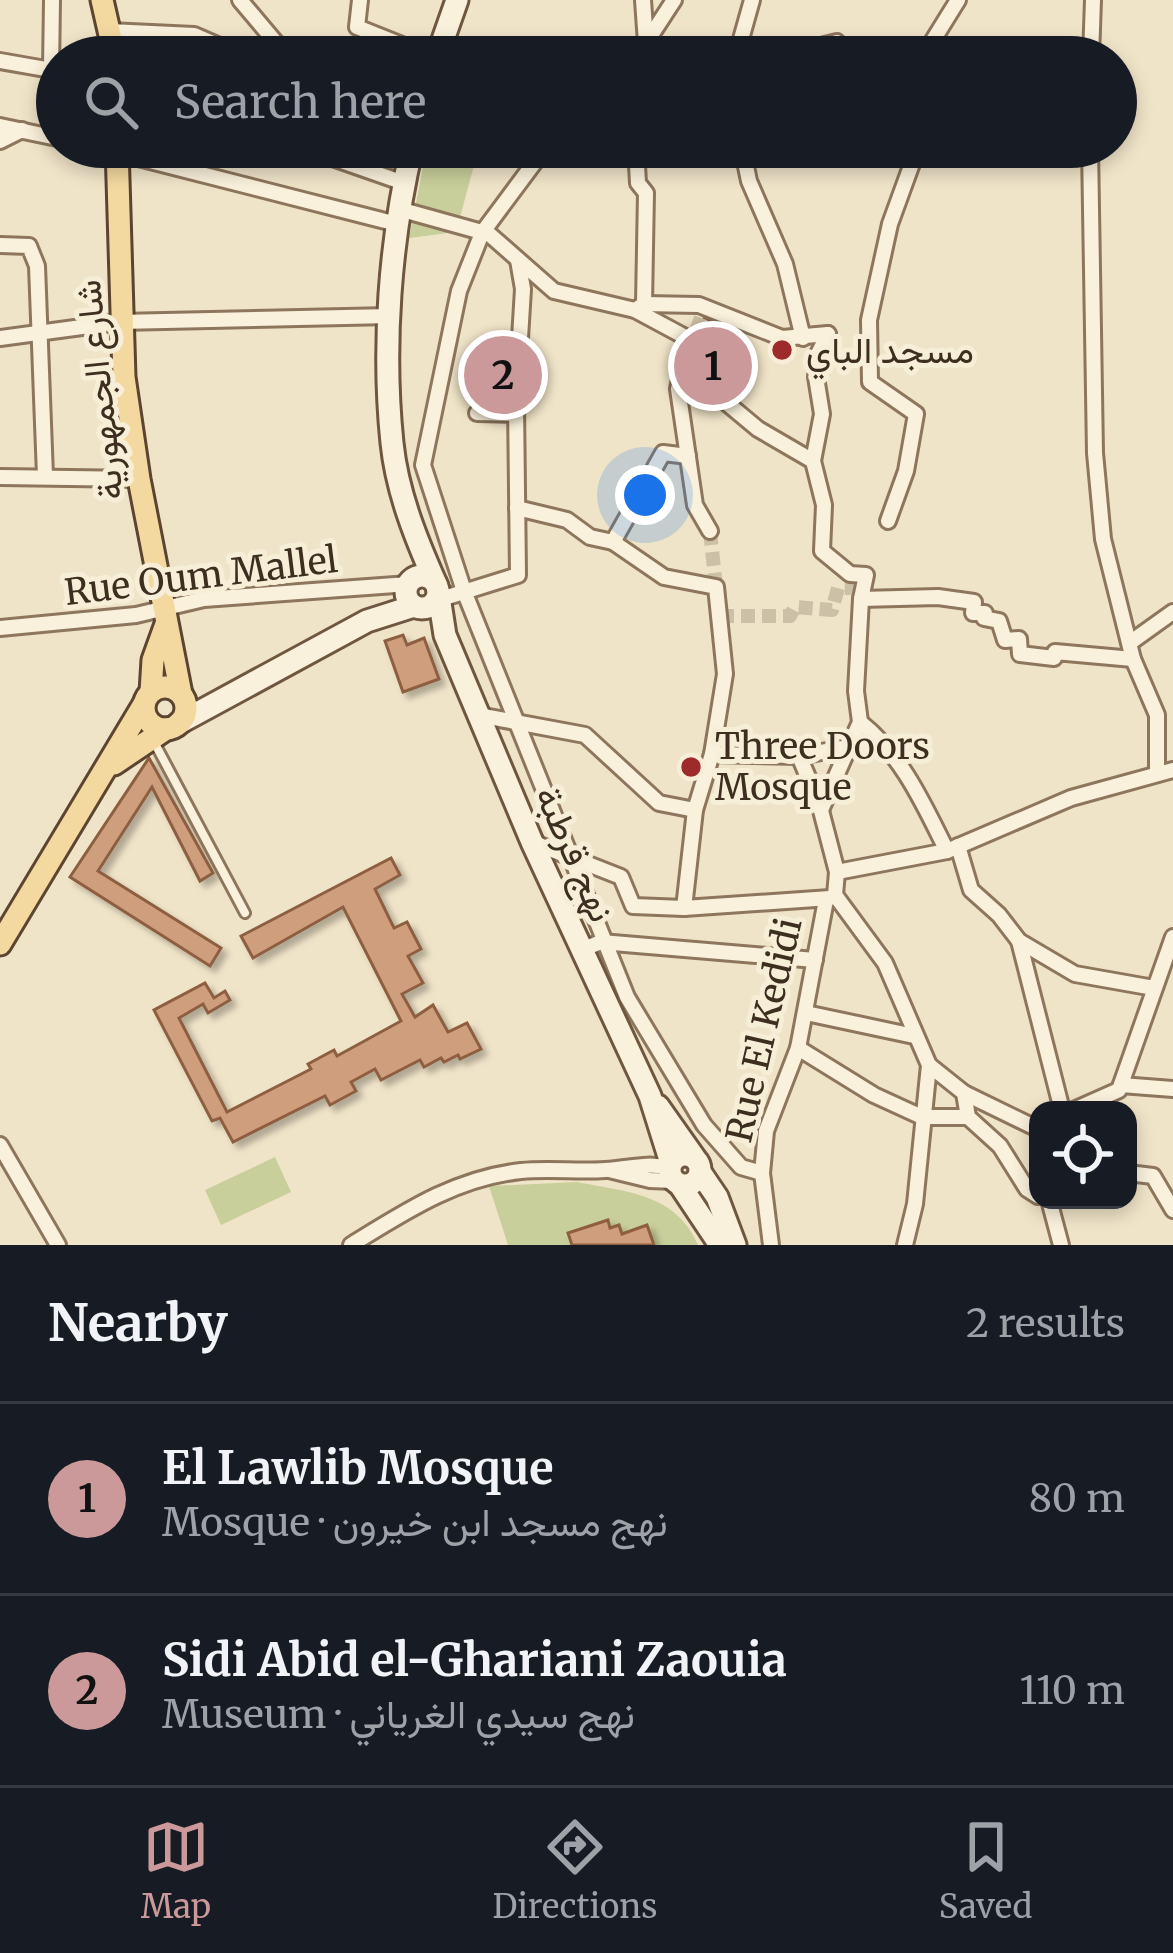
<!DOCTYPE html>
<html lang="en">
<head>
<meta charset="utf-8">
<style>
  :root { --surface:#171b24; --page:#20242c; --text:#f1f3f6; --muted:#9ea1a6; --line:#363941; --accent:#cc999b }
  body { margin:0; font-family:Merriweather,Vazirmatn,serif; background:var(--page); color:var(--text) }
  .controls { position:absolute; right:36px; bottom:36px; display:grid; overflow:hidden; border-radius:24px; box-shadow:0 6px 18px #0003 }
  .controls button { width:108px; height:108px; display:grid; place-items:center; padding:0; border:0; border-bottom:3px solid var(--line); background:var(--surface); color:var(--text); font:60px sans-serif }
  .you { position:absolute; left:645px; top:495px; width:42px; height:42px; margin:-30px; border:9px solid #fff; border-radius:50%; background:#1a73e8; box-shadow:0 0 0 18px #1a73e833 }
  .badge { display:grid; place-items:center; width:78px; height:78px; border-radius:50%; background:var(--accent); color:#111; font-size:39px; font-weight:700 }
  .pin { position:absolute; translate:-50% -50%; border:6px solid #fff; box-shadow:0 3px 12px #0006 }
  .list { margin:0; padding:0; list-style:none }
  h2 { display:flex; justify-content:space-between; align-items:center; height:156px; margin:0; padding:0 48px; font-size:51px }
  h2 small { font-size:39px; font-weight:400; color:var(--muted) }
  .list li { display:grid; grid-template-columns:78px 1fr auto; gap:36px; align-items:center; box-sizing:border-box; height:192px; padding:0 48px; border-top:3px solid var(--line) }
  .list b { display:block; font-size:45px; white-space:nowrap }
  .list p { margin:0; font-size:39px; white-space:nowrap; color:var(--muted) }
  .list em { font-size:39px; font-style:normal; color:var(--muted) }
  .icon { flex:none; width:66px; height:66px; fill:none; stroke:currentColor; stroke-width:2; stroke-linecap:round; stroke-linejoin:round }
  .map { position:relative; flex:none; width:1173px; height:1245px; overflow:hidden }
  .search { position:absolute; background:var(--surface); box-shadow:0 6px 18px #0003; left:36px; right:36px; top:36px; height:132px; display:flex; align-items:center; gap:30px; box-sizing:border-box; padding:0 42px; border-radius:66px; color:var(--muted); font-size:45px }
  .sheet { height:540px; background:var(--surface) }
  nav { display:flex; justify-content:space-around; align-items:center; box-sizing:border-box; height:168px; border-top:3px solid var(--line); background:var(--surface); font-size:33px; color:var(--muted) }
  nav a { display:grid; justify-items:center; gap:6px }
  nav .on { color:var(--accent) }
  .map>svg:first-child { display:block }
</style>
</head>
<body>
<div class="map">
<svg width="1173" height="1245" viewBox="0 0 1173 1245">
  <defs>
    <filter id="shadow"><feDropShadow dx="5.5" dy="5.5" stdDeviation="3" flood-color="#0004"/></filter>
  </defs>
  <rect width="100%" height="100%" fill="#f0e4c8"/>
  <g fill="#c9cf9b">
    <path d="M427,147H479L456,232L409,238Z"/>
    <path d="M275,1157L291,1192L221,1225L205,1190Z"/>
    <path d="M577,1182C626,1192 676,1193 698,1245H508L489,1186Z"/>
  </g>
  <g fill="#cf9f7d" stroke="#8d5f41" stroke-width="3" filter="url(#shadow)">
    <path d="M704,319L737,332L721,378L708,373L695,362Z"/>
    <path d="M403,635L407,645L424,638L439,679L403,692L385,641Z"/>
    <path d="M149,758L213,873L200,881L152,787L98,871L221,948L210,966L70,877Z"/>
    <path d="M391,858L400,875L375,889L394,928L407,922L421,949L408,956L423,983L402,994L415,1017L433,1005L448,1032L467,1023L481,1049L460,1059L458,1055L444,1062L441,1058L424,1067L420,1060L381,1080L375,1069L351,1082L356,1091L330,1105L325,1096L233,1142L220,1118L212,1121L154,1010L205,983L214,998L225,991L230,1000L208,1013L203,1004L179,1018L227,1112L311,1069L308,1064L334,1050L337,1056L401,1021L343,907L253,958L241,936Z"/>
    <path d="M608,1220L610,1228L619,1225L622,1234L647,1225L654,1245H572L568,1233Z"/>
  </g>
  <g fill="none" stroke-linecap="round" stroke-linejoin="round">
    <g stroke="#ccc0a6" stroke-width="14" stroke-dasharray="14 7" stroke-linecap="butt">
      <path d="M696,331L705,307"/>
      <path d="M710,531L716,587"/>
      <path d="M720,616H790L795,607L832,610L838,588H863"/>
    </g>
    <g stroke="#8d765c" stroke-width="14">
      <path id="lane" d="M153,740L245,913"/>
    </g>
    <g stroke="#8d765c" stroke-width="20">
      <g id="street">
        <path d="M240,0L288,57"/>
        <path d="M360,0L357,27L432,57"/>
        <path d="M674,0L646,43L696,57"/>
        <path d="M109,31L194,35L245,57"/>
        <path d="M641,57L646,43L643,0"/>
        <path d="M736,57L752,0"/>
        <path d="M776,57L837,42"/>
        <path d="M935,57L932,42L958,0"/>
        <path d="M1091,57L1093,0"/>
        <path d="M0,61L57,71"/>
        <path d="M51,70L52,0"/>
        <path d="M0,126L57,138"/>
        <path d="M0,141L22,130"/>
        <path d="M95,147L397,224"/>
        <path d="M301,147L404,183"/>
        <path d="M546,147L482,233L459,291L423,465L464,591L627,997L704,1125L741,1167L762,1173"/>
        <path d="M636,147L638,183L646,193L644,304"/>
        <path d="M742,147L749,181L785,264L803,338"/>
        <path d="M1090,147L1095,453L1103,539L1133,659L1157,715V774"/>
        <path d="M399,209L489,234L554,291L635,310L644,304L699,305L782,338L828,334"/>
        <path d="M0,245L29,246L37,266L45,476"/>
        <path d="M635,310L689,339L678,389L695,505L710,531"/>
        <path d="M828,334L818,354L816,377L822,414L813,461L824,505L822,551L850,574L866,575L861,599L938,597L974,602L973,613H985L984,618L999,621L1005,640L1019,639L1020,654L1054,658L1055,652L1133,659"/>
        <path d="M0,338L119,322L391,316"/>
        <path d="M679,373L710,389L758,429L813,461"/>
        <path d="M477,413L516,414"/>
        <path d="M0,477L139,479"/>
        <path d="M517,508L567,520L590,537L613,542L663,453L688,456"/>
        <path d="M888,521L906,471L916,414L870,382L869,320L890,224L918,147"/>
        <path d="M613,542L664,577L716,587L725,674L712,754L695,810L684,908"/>
        <path d="M441,599L518,575L516,404L523,289L518,260"/>
        <path d="M0,628L136,615L204,599L409,584"/>
        <path d="M1131,642L1173,612"/>
        <path d="M478,715L585,735L659,803L695,810"/>
        <path d="M860,722C902,755 924,805 947,851"/>
        <path d="M712,754L799,756L849,747"/>
        <path d="M799,756L819,803L837,872L835,895L885,963L929,1065L915,1204L905,1245"/>
        <path d="M821,810L860,722L856,691L861,599"/>
        <path d="M532,842L621,877L633,906L684,908L830,898"/>
        <path d="M958,846L971,890L999,915L1019,941L1075,974L1154,988"/>
        <path d="M837,872L947,851L1071,798L1173,770"/>
        <path d="M1019,941L1062,1110"/>
        <path d="M581,950L601,942L815,960"/>
        <path d="M806,1013L914,1036"/>
        <path d="M798,1048L874,1095L922,1117H968"/>
        <path d="M929,1065L964,1093L968,1117L1000,1146L1027,1189L1038,1196"/>
        <path d="M1121,1085L1173,1089"/>
        <path d="M964,1093L1038,1129"/>
        <path d="M1074,1110L1119,1090L1173,937"/>
        <path d="M0,1145L58,1245"/>
        <path d="M609,1170L650,1180L674,1181"/>
        <path d="M1128,1173L1153,1176L1173,1210"/>
        <path d="M1049,1200L1061,1245"/>
        <path d="M351,1245C406,1211 456,1178 521,1171C549,1168 577,1172 605,1170C629,1169 645,1162 669,1168"/>
        <path d="M771,1245L762,1173L766,1131L798,1048L826,900"/>
      </g>
    </g>
    <g stroke="#6f573f" stroke-width="27">
      <g id="secondary">
        <path d="M437,57L457,0"/>
        <path d="M412,147C390,241 382,346 392,443C397,492 416,539 436,584"/>
        <circle cx="422" cy="592" r="16"/>
        <path d="M438,590L445,635L532,842L650,1096L671,1163"/>
        <path d="M179,723L367,621L414,606"/>
        <path d="M658,1106L694,1157"/>
        <circle cx="685" cy="1170" r="15"/>
        <path d="M700,1172L717,1197L735,1245"/>
        <path d="M680,1185L720,1245"/>
      </g>
    </g>
    <g stroke="#5b4430" stroke-width="27">
      <g id="primary">
        <path d="M102,0L115,57"/>
        <path d="M117,147L124,377L139,479L181,694"/>
        <circle cx="165" cy="708" r="21"/>
        <path d="M151,692L153,660L166,624"/>
        <path d="M114,764L166,729"/>
        <path d="M0,944L144,704"/>
      </g>
    </g>
    <use href="#lane" stroke="#faf1dc" stroke-width="8"/>
    <use href="#street" stroke="#faf1dc" stroke-width="14"/>
    <use href="#secondary" stroke="#faf1dc" stroke-width="21"/>
    <use href="#primary" stroke="#f3d9a0" stroke-width="21"/>
  </g>
  <g fill="#9e2a2b" stroke="#f7eed8" stroke-width="4.5">
    <circle cx="782" cy="350" r="12"/>
    <circle cx="691" cy="767" r="12"/>
  </g>
  <g text-anchor="middle" dominant-baseline="central" stroke-width="10" stroke-linejoin="round" paint-order="stroke">
    <g font-size="36" fill="#3d2e20" stroke="#f7eed8" text-anchor="start">
      <text x="806" y="350">مسجد الباي</text>
      <text x="715" y="746">Three Doors<tspan x="715" dy="41">Mosque</tspan></text>
    </g>
    <g font-size="36" fill="#3d2e20" stroke="#f7eed8">
      <text transform="translate(99 390) rotate(-96)">شارع الجمهورية</text>
      <text transform="translate(201 576) rotate(-7)">Rue Oum Mallel</text>
      <text transform="translate(575 854) rotate(66)">نهج قرطبة</text>
      <text transform="translate(764 1030) rotate(-77)">Rue El Kedidi</text>
    </g>
  </g>
</svg>
<div class="controls">
<button><svg class="icon" aria-label="locate" viewBox="0 0 24 24"><circle cx="12" cy="12" r="6"/><path d="M12 2v4M12 18v4M2 12h4M18 12h4"/></svg></button>
</div>
<div class="you"></div>
<div class="pin badge" style="left:713px;top:366px">1</div>
<div class="pin badge" style="left:503px;top:375px">2</div>
<div class="search"><svg class="icon" aria-label="search" viewBox="0 0 24 24"><circle cx="10" cy="10" r="6"/><path d="M15 15l6 6"/></svg>Search here</div>
</div>
<section class="sheet">
<h2>Nearby<small>2 results</small></h2>
<ul class="list">
<li><span class="badge">1</span><div><b>El Lawlib Mosque</b><p>Mosque · نهج مسجد ابن خيرون</p></div><em>80 m</em></li>
<li><span class="badge">2</span><div><b>Sidi Abid el-Ghariani Zaouia</b><p>Museum · نهج سيدي الغرياني</p></div><em>110 m</em></li>
</ul>
</section>
<nav>
<a class="on"><svg class="icon" aria-label="map" viewBox="0 0 24 24"><path d="M3 6l6-2 6 2 6-2v14l-6 2-6-2-6 2zM9 4v14M15 6v14"/></svg>Map</a>
<a><svg class="icon" aria-label="directions" viewBox="0 0 24 24"><path d="M12 3l9 9-9 9-9-9zM9 14v-3h6M13 9l2 2-2 2"/></svg>Directions</a>
<a><svg class="icon" aria-label="saved" viewBox="0 0 24 24"><path d="M7 4h10v16l-5-4-5 4z"/></svg>Saved</a>
</nav>
</body>
</html>
